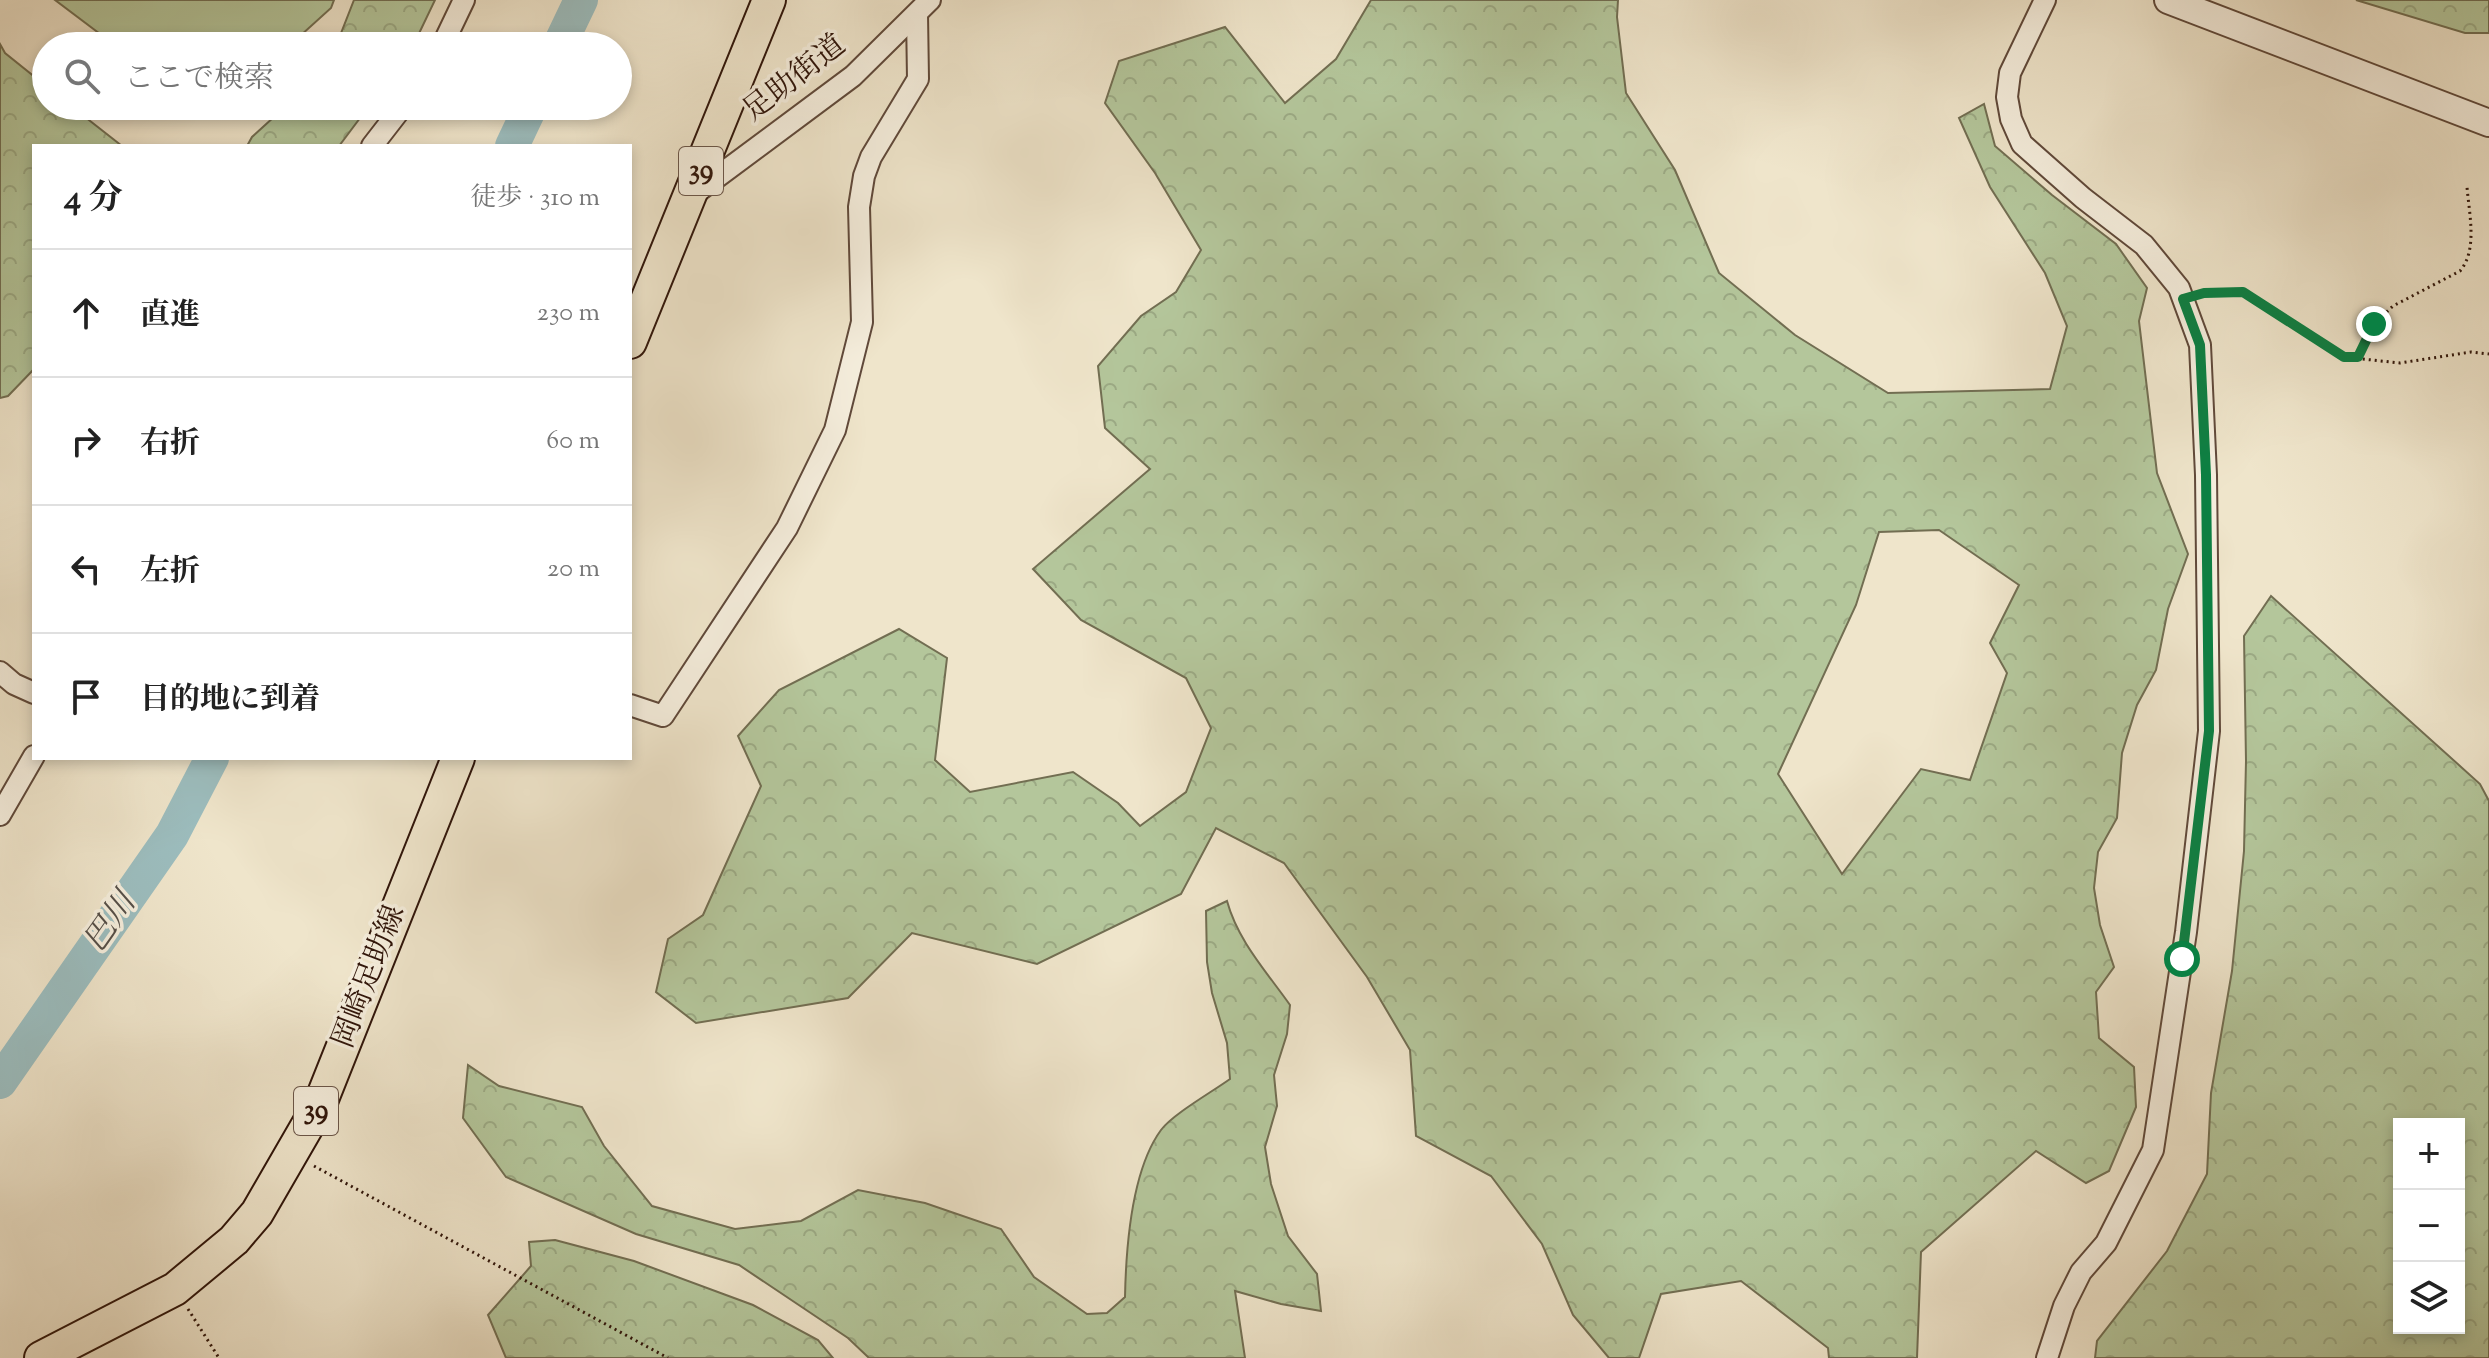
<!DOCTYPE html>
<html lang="ja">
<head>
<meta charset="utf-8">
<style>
  :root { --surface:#fff; --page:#f2f2f2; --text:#222; --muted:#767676; --line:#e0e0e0 }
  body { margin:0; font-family:"Sorts Mill Goudy","Noto Serif JP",serif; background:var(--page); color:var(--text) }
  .controls { position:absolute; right:24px; bottom:24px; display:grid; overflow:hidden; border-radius:0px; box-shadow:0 4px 12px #0003 }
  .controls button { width:72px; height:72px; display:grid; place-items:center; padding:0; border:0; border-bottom:2px solid var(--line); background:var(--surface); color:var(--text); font:40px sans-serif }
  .stop { position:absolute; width:24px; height:24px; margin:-18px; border:6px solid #0b8043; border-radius:50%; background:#fff }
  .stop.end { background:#0b8043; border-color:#fff; box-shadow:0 2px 8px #0008 }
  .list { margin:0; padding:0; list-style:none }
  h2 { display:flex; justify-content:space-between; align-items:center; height:104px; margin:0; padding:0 32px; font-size:34px }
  h2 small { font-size:26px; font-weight:400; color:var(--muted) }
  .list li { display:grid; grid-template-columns:52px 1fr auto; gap:24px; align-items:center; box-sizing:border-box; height:128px; padding:0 32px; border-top:2px solid var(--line) }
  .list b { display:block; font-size:30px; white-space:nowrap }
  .list em { font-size:26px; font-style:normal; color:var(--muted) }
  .icon { flex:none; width:44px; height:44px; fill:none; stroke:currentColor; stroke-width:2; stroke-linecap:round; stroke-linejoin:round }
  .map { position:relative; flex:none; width:2489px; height:1358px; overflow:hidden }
  .search { position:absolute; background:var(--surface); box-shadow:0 4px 12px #0003; left:32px; top:32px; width:600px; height:88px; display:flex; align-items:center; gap:20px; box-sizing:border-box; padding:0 28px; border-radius:44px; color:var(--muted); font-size:30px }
  .panel { position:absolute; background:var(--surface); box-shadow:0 4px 12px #0003; left:32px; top:144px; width:600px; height:616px; border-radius:0px }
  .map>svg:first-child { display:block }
</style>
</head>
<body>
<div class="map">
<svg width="2489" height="1358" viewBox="0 0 2489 1358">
  <defs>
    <pattern id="forest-crowns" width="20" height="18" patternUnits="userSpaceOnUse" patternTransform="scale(2)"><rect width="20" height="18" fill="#b4c69b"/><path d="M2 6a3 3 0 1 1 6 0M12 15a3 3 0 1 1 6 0" fill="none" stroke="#9ba984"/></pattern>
  </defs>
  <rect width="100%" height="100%" fill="#efe5cb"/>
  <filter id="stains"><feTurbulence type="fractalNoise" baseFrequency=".0025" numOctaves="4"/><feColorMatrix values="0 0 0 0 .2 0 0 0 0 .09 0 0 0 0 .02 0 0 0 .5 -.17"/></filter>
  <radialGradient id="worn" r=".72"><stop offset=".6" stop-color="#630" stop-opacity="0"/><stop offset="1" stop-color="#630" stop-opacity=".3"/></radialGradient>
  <path fill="#b4c69b" stroke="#726e52" stroke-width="2" d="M55,0H334L331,8L289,46H116Z"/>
  <g fill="url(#forest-crowns)" stroke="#726e52" stroke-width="2" fill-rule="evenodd">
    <path d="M354,0H435L413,46H336Z"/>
    <path d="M1371,0H1618L1617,17L1626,93L1675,170L1719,273L1795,335L1888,393L2050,389L2067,326L2045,273L1990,187L1959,118L1984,104L1995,146L2052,195L2116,244L2147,288L2139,321L2157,473L2188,554L2168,609L2156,670L2137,705L2122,753L2117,818L2098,852L2094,888L2100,925L2114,967L2096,992L2099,1038L2134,1067L2136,1107L2109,1171L2086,1183L2036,1151L1921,1252L1917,1358H1829L1828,1348L1741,1281L1661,1294L1639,1358H1609L1573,1315L1542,1244L1491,1176L1416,1136L1410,1050L1367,977L1284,863L1216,828L1181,894L1037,964L912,933L848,998L696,1023L656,992L668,939L703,915L761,786L738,736L779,690L899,629L947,658L935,760L970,792L1073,772L1118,803L1140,826L1186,792L1211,728L1186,678L1081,620L1033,569L1150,469L1105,428L1098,366L1141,316L1176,292L1201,250L1155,173L1105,103L1119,61L1225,27L1285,103L1336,59ZM1939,530L2019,585L1990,643L2007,673L1970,780L1921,769L1842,874L1778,774L1856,605L1879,532Z"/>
    <path d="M2356,0H2489V33H2465Z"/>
    <path d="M0,44L5,53L46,86V106H71L122,146H34V369L8,396L0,398Z"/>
    <path d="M286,106H369L339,146H247L252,137Z"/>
    <path d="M2271,596L2480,784L2489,801V1358H2095L2097,1341L2167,1251L2207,1174L2211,1093L2232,971L2244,851L2246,761L2244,636ZM2399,1124H2459V1328H2399Z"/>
    <path d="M1227,901C1238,941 1266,971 1290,1005L1287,1034L1274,1075L1277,1106L1265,1147L1271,1184L1288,1236L1317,1274L1321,1311L1281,1304L1235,1291L1245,1358H869L848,1338L739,1265L636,1234L506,1177L463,1118L468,1065L499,1086L582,1107L604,1146L652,1206L735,1229L801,1221L858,1190L925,1203L1001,1229L1034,1277L1087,1314L1107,1313L1125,1297C1126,1248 1131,1171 1161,1130C1173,1114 1212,1092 1230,1079L1227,1043L1212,993L1207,962L1206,911Z"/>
    <path d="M555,1240L634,1261L753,1305L818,1340L833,1358H506L488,1315L531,1266L529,1242Z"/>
  </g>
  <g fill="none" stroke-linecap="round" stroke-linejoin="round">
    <g stroke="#9cbdbe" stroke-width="34">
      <path d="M559,46L581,0"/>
      <path d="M512,146L531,106"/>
      <path d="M0,1082L172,835L212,758"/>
    </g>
    <g stroke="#60493a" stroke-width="24">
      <g id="minor">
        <path d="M2045,0L2010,73L2007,97L2011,119L2022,144L2083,198L2144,245L2179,288L2200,345L2206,475L2209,731L2186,932L2153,1150L2106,1243L2081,1272L2064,1306L2047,1358"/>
        <path d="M442,46L464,0"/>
        <path d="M372,146L403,106"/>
        <path d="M693,195L853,76L930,0"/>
        <path d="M0,672L14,684L34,693"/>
        <path d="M630,705L663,716L787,528L835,430L862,322L859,207L864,176L871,157L918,79L917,14"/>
        <path d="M0,815L34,756"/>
      </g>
    </g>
    <g stroke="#60493a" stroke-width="30">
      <path id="tertiary" d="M2168,0L2489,123"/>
    </g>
    <g stroke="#30150a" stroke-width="36">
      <g id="primary">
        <path d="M630,342L769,0"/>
        <path d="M41,1358L175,1289L234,1240L257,1213L320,1104L458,758"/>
      </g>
    </g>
    <g stroke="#30150a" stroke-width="3" stroke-dasharray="2 4" stroke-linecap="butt">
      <path d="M2202,293L2243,292L2344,357L2400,363L2471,352L2489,354"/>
      <path d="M2358,357L2374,324L2393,306L2460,271C2478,250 2469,213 2467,187"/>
      <path d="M314,1166L668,1358"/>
      <path d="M188,1309L219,1358"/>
    </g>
    <use href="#minor" stroke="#f5eedd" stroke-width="20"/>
    <use href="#tertiary" stroke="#f5eedd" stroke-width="26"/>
    <use href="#primary" stroke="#efe5cb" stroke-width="32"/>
  </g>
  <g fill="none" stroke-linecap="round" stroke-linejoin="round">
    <path stroke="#0b8043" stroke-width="10" d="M2182,959L2209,731L2206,475L2200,345L2183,299L2204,293L2243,292L2344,357H2358L2374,324"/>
  </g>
  <g text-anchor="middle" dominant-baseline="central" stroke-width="7" stroke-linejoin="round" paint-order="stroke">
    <g fill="#f5eedd" stroke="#6b5649" stroke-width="2">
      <rect x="679" y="147" width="44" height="48" rx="6"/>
      <rect x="294" y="1087" width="44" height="48" rx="6"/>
    </g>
    <g font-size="28" font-weight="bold" fill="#30150a">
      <text x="701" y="171">39</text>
      <text x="316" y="1111">39</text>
    </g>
    <g font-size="30" fill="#30150a" stroke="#f5eedd">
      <text transform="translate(795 79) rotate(-38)">足助街道</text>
      <text transform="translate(370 977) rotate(-69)">岡崎足助線</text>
    </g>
    <g font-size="32" font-style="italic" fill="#565049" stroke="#f5eedd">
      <text transform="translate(111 923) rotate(-55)">巴川</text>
    </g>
  </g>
  <rect width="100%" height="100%" filter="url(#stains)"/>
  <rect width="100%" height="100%" fill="url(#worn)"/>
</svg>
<div class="controls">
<button>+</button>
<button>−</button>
<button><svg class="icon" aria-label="layers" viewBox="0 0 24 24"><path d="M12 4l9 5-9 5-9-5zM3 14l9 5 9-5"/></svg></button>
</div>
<div class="stop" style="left:2182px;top:959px"></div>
<div class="stop end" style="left:2374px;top:324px"></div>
<div class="search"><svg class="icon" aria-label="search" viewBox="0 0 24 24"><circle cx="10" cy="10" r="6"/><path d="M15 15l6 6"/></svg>ここで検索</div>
<section class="panel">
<h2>4 分<small>徒歩 · 310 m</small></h2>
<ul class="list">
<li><svg class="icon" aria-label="ahead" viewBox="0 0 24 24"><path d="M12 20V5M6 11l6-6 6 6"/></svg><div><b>直進</b></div><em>230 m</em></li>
<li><svg class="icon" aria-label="right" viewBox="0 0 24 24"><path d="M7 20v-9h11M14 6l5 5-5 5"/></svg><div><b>右折</b></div><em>60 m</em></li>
<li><svg class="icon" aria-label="left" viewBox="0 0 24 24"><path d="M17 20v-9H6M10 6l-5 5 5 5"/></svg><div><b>左折</b></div><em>20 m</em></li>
<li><svg class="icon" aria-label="arrive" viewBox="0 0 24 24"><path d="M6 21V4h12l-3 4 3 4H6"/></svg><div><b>目的地に到着</b></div></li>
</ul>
</section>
</div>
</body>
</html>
